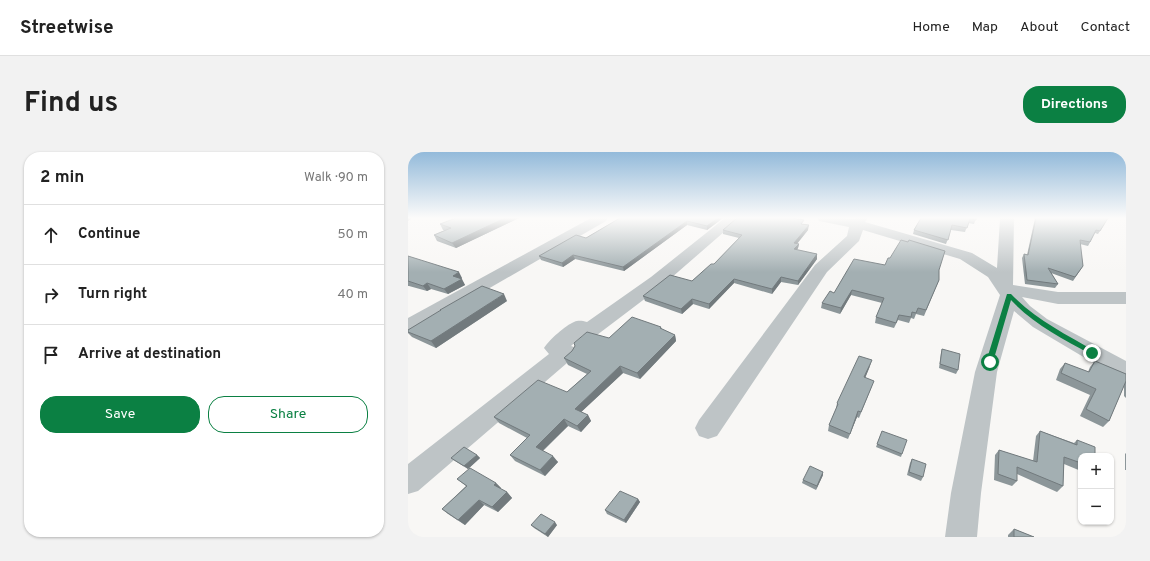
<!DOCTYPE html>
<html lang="en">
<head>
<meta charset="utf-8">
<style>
  :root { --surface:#fff; --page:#f2f2f2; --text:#222; --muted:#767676; --line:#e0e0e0; --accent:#0b8043 }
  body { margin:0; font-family:Overpass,sans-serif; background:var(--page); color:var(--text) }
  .controls { position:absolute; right:12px; bottom:12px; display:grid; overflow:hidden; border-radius:8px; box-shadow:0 1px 3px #0004 }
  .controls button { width:36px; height:36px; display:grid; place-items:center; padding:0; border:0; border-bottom:1px solid var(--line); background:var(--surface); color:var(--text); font:20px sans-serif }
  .stop { position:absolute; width:12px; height:12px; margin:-9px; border:3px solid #0b8043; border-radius:50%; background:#fff }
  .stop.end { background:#0b8043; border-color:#fff; box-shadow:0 1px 4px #0008 }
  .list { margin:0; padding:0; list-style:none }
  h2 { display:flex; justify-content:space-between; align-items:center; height:52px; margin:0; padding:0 16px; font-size:17px }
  h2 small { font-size:13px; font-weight:400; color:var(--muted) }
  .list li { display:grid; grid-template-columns:26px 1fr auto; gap:12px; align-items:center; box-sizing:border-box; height:60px; padding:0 16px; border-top:1px solid var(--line) }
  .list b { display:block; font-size:15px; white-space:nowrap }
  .list em { font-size:13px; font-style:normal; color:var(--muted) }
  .actions { display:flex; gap:8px; padding:12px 16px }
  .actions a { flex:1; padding:9px 0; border:1px solid var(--accent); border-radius:16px; text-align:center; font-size:14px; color:var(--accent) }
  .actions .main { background:var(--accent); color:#fff }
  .icon { flex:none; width:22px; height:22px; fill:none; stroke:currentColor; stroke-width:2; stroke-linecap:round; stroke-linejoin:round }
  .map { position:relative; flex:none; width:718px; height:385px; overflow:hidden; border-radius:16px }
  header { display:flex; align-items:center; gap:24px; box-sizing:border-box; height:56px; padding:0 20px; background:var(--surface); border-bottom:1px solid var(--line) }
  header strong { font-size:19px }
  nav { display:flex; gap:22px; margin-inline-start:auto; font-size:14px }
  .intro { display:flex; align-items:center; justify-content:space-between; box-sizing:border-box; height:96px; padding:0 24px }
  h1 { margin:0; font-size:28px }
  .button { padding:10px 18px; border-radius:16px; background:var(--accent); color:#fff; font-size:14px; font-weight:700 }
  main { display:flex; gap:24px; padding:0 24px }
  aside { flex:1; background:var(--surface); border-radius:16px; box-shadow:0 1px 3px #0004 }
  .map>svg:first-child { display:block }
</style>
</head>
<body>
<header>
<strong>Streetwise</strong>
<nav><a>Home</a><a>Map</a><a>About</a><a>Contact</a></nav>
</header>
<div class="intro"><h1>Find us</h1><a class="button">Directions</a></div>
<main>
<aside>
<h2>2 min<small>Walk · 90 m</small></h2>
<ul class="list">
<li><svg class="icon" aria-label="ahead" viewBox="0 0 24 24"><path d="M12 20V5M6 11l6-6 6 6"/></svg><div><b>Continue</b></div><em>50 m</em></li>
<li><svg class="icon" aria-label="right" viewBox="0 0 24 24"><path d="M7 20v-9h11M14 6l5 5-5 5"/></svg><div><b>Turn right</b></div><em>40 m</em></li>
<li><svg class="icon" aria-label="arrive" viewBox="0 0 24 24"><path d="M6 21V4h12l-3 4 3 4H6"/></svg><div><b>Arrive at destination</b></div></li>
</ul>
<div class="actions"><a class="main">Save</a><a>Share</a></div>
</aside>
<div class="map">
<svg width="718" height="385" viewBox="0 0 718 385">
  <rect width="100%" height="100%" fill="#f8f7f5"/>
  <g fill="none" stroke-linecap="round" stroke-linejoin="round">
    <g fill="#bec4c6" fill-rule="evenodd">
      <path d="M183,66H200L198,69L7,179L0,180V166Z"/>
      <path d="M317,66H332L255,133L189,183L182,185L175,183L163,194L166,195L169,200L166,205L10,339L0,342V312L141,202L136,196C141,188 158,173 166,170C171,168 174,169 179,170L243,125Z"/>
      <path d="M409,66L445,67L460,66L457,70L564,101L589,116L592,66H606L605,133L650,140H718V152H650L614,145L622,154L639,167L718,209V226L689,213L625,175L606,159L589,220L573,341L569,385H537L543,341L567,220L592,143L580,125L552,107L455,78L451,89L419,120L309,284L300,287L291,284L287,276L291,268L407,113L439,84L441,75L411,69Z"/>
    </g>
  </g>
  <g fill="#8c9699">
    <path d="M111,66L48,96L29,89L26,83L37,78H35L32,72Z"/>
    <path d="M212,66H315L299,78L279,73L216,119L167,107L155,115L133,108L131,104L178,86Z"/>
    <path d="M513,66H568L566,72L560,71L557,80L543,78L538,92L505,82L506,78Z"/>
    <path d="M627,66H700L690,82L687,81L680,94L672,92L675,114L665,129L643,121L650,132L647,136L617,132L614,106L616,102L619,103Z"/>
    <path d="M396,72L400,78L389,92H391L390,96L389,98L409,102V107L390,133L373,130L364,142L326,131L301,157L285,152L274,162L237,149L235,144L284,129L306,112L331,86L315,82V78Z"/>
    <path d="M0,104L54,126L53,127L57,133L40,142L23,137L19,139L1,134H0Z"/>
    <path d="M477,113L531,118V128L516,164L508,162L506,167L503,166L501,171L490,168L486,176L467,171L468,165L474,151L443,143L432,162L413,156L414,151L426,141Z"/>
    <path d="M99,149L28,196L4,185L0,181V178L33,159L32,158Z"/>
    <path d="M253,175L254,177L267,183L268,189L232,227L215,221L173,260L180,263L183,269L173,280L160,274L135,299L150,310L137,324L107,309L102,303L119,286L91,271L86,265L159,240L179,222L160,213L156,206L164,199L167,194L201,186Z"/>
    <path d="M534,197L550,218L548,222L531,216L533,201Z"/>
    <path d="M687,209L718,222V246L716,244V234L701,269L695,275L672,264L682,243L648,228L652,217L657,211L680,220L682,215Z"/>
    <path d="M462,214L457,226L464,234L451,266L449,265L440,287L420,279L421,273L428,257L429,251Z"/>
    <path d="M474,279L494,302L493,305L468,295Z"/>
    <path d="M632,279L666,291L669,288L673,304V319L656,312L655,334L649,340L609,322V329L604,334L586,328L587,303L591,298L625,309L628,284Z"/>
    <path d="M718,301V318H717V302Z"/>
    <path d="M69,303L72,306L60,317L47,309L43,306Z"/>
    <path d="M504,307L515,325L513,329L499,323L502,311Z"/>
    <path d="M415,323L408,338L394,331L395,328Z"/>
    <path d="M49,327L88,331L93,336V337L99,340L104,346L90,360L76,353L57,373L40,362L34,357L58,334Z"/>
    <path d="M230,347L232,350L218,371L199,362L197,358Z"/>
    <path d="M123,373H149L140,385L126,376Z"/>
    <path d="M606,377L626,385H600V383Z"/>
  </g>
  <g fill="#727a7d">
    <path d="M0,66H4L0,69Z"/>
    <path d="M97,66H111L48,96L44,91Z"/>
    <path d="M310,66H315L299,78V74Z"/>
    <path d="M279,69V73L216,119L215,115Z"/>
    <path d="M401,73L400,78L386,95V91Z"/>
    <path d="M391,92L390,96L386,101V97Z"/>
    <path d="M409,102V107L390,133V129Z"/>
    <path d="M165,103L167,107L155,115L154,111Z"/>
    <path d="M51,120L54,126L48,130L45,124Z"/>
    <path d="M373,125V130L364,142V137Z"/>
    <path d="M54,127L57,133L40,142L36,137Z"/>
    <path d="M326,127V131L301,157V152Z"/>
    <path d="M19,131L23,137L19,139L15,134Z"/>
    <path d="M444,138L443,143L432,162L433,156Z"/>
    <path d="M96,142L99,149L28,196L23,189Z"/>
    <path d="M284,147L285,152L274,162L273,157Z"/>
    <path d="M267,183L268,189L232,227L229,221Z"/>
    <path d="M464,208L462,214L455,231L456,225Z"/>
    <path d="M212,214L215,221L170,263L167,257Z"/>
    <path d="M450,259L449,265L440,287L442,282Z"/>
    <path d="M180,263L183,269L173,280L169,274Z"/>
    <path d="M156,267L160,274L132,301L128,295Z"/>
    <path d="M69,303L72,306L60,317L56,314Z"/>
    <path d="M145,304L150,310L137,324L132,318Z"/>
    <path d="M415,320V323L408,338L409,334Z"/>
    <path d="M88,331L93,336L91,338L86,333Z"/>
    <path d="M99,340L104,346L90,360L84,355Z"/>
    <path d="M230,347L232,350L218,371L216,368Z"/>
    <path d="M71,348L76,353L57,373L50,368Z"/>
    <path d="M147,370L149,373L140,385L137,382Z"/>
  </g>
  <g fill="#a3afb2" stroke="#727a7d">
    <path d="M48,66H97L44,91L26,83L43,76L32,72Z"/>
    <path d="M212,66H310L299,74L279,69L215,115L165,103L154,111L131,104L168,83L178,86Z"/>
    <path d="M329,66H384L396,68L393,72L401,73L386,91L391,92L386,97L409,102L390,129L373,125L364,137L326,127L301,152L284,147L273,157L235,144L262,123L284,129L303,112H306L334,83L315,78Z"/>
    <path d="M513,66H568V68L562,67L559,76L544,73L540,88L506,78Z"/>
    <path d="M628,66H700L692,79L688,78L682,90L672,88L675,114L667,125L640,116L650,132L619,128L616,102L620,103Z"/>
    <path d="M493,88L500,90L501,88L537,99L531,118V128L518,158L510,156L508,161L504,160L503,165L491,163L488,171L468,165L476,146L444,138L433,156L414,151L422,139L426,141L446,107L477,113L480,106H482Z"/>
    <path d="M0,104L51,120L45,124L54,127L36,137L19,131L15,134L0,129Z"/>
    <path d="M74,134L96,142L23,189L0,180V178L33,158H32Z"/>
    <path d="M224,165L253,175L252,176L267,183L229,221L212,214L167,257L180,263L169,274L156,267L128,295L145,304L132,318L102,303L122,283L86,265L130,228L159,240L183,219L156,206L164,199L167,194L166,191L179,180L201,186Z"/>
    <path d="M534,197L552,202L550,218L532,212Z"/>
    <path d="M451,204L464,208L456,225L466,229L453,260L450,259L442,282L421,273L430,252L429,251Z"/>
    <path d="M687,209L718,222V229L701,269L678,257L688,237L653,221L657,211L681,220Z"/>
    <path d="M474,279L499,288L494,302L469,292Z"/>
    <path d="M632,279L669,293V288L687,295V304H673V311L656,305L655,334L609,315V329L590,322L591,298L629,310Z"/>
    <path d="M56,295L69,303L56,314L43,306Z"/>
    <path d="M504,307L518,312L515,325L501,320Z"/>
    <path d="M402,314L415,320L409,334L395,328Z"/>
    <path d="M62,316L88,331L86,333L99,340L84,355L71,348L50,368L34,357L59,334L49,327Z"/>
    <path d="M212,339L230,347L216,368L197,358Z"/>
    <path d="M133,362L147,370L137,382L123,373Z"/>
    <path d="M606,377L626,385H606Z"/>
  </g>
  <linearGradient id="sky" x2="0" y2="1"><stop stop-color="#93bada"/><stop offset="0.55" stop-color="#fcfbfa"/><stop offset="1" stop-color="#fcfbfa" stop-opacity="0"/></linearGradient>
  <rect width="718" height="120" fill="url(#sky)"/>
  <path fill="#0b8043" d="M599,142H603C627,167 657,182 687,199V202H682C654,186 625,172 603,148L585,210L584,212H579L578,210Z"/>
</svg>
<div class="controls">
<button>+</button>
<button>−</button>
</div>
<div class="stop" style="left:582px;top:210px"></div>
<div class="stop end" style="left:684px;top:201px"></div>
</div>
</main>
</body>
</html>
